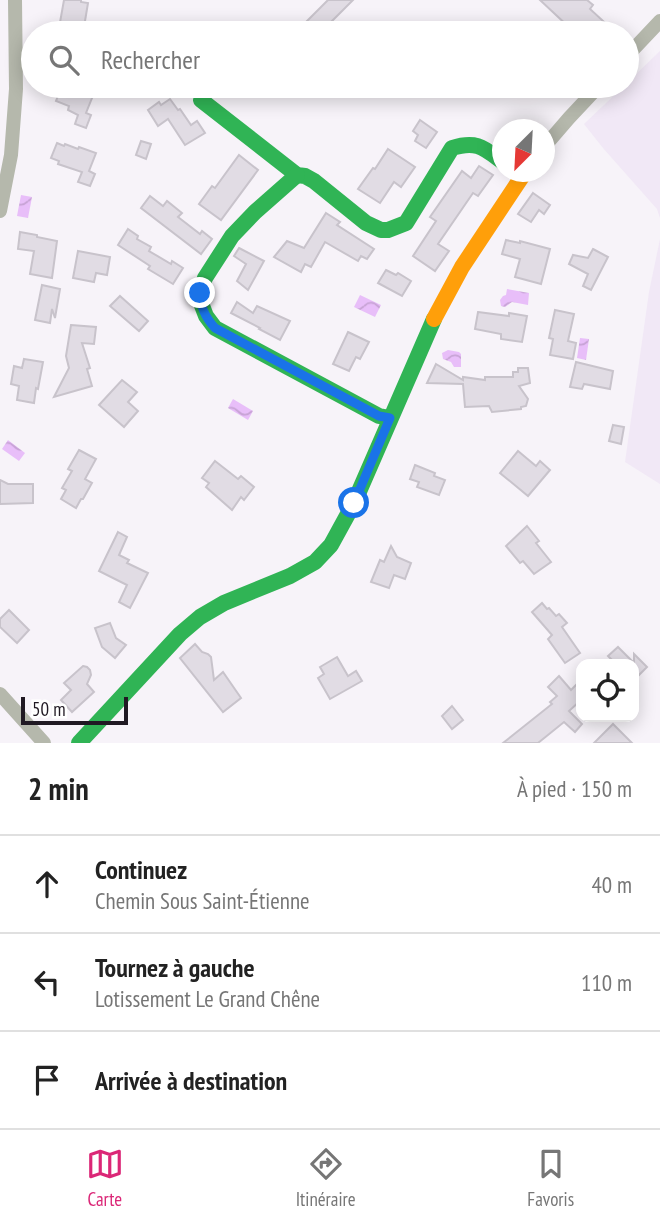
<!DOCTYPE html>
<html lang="fr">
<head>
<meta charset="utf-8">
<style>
  :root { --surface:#fff; --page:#f2f2f2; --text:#222; --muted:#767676; --line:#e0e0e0; --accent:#db2777 }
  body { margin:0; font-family:"PT Sans Narrow",sans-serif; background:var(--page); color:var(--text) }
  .controls { position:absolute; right:21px; bottom:21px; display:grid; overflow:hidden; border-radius:14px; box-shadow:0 4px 18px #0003 }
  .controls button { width:63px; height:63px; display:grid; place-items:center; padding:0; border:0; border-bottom:2px solid var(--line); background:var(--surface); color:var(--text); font:35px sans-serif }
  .compass { position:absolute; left:492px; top:119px; width:63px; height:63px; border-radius:50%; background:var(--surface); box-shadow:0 4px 18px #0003; rotate:204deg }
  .scale { position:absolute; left:21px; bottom:18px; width:107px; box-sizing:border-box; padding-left:7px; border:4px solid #201923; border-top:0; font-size:19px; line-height:24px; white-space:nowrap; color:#201923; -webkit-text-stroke:5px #fff; paint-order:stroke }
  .stop { position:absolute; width:21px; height:21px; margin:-16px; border:5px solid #1a73e8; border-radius:50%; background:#fff }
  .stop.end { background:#1a73e8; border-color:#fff; box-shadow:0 2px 7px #0008 }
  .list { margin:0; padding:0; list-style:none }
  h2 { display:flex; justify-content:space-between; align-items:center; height:91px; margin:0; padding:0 28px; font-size:30px }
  h2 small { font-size:23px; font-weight:400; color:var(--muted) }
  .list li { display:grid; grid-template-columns:46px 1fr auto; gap:21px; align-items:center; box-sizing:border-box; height:98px; padding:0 28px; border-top:2px solid var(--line) }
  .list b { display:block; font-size:26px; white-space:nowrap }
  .list p { margin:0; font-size:23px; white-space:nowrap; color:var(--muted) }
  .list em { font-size:23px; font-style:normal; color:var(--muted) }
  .icon { flex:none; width:38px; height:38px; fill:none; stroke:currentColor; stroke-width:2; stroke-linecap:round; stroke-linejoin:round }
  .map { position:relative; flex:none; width:660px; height:743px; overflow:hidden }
  .search { position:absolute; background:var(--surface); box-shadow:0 4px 18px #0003; left:21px; right:21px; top:21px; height:77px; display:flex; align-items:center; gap:18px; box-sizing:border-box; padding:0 24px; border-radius:38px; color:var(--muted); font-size:26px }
  .sheet { height:385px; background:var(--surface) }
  nav { display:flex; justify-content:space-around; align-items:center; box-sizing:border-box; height:98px; border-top:2px solid var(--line); background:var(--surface); font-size:19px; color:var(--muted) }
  nav a { display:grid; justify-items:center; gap:4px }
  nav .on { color:var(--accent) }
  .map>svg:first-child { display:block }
</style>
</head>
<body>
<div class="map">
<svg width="660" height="743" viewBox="0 0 660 743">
  <defs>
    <pattern id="water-waves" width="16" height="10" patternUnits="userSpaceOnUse" patternTransform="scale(1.75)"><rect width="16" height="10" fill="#e8bef9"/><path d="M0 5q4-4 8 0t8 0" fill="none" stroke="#c7a3d5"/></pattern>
  </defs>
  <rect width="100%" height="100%" fill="#f7f3f9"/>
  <g fill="#f1e8f6">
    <path d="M660,51V218L657,209L603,148L584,124L624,86H627V83Z"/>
    <path d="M660,239V484L625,462L649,292Z"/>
  </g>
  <g fill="url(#water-waves)">
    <path d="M21,195L32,197L28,218L17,216Z"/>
    <path d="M507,289L529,293L528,305L512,302L505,307L501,306L500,300L503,296L506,295Z"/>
    <path d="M360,295L381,305L375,317L354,307Z"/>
    <path d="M580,338L589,339L586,360L577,358Z"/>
    <path d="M448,350L459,352L461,354V367H454L451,362L443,359L442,353Z"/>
    <path d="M233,399L253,411L248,420L228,408Z"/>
    <path d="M8,440L25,453L19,461L2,449Z"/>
  </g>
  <g fill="#e1dce4" stroke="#c8c3cb" stroke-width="2">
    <path d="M64,0H81V2L88,3L83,33L59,28Z"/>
    <path d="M328,0H353L325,28L321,24L312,33H295Z"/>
    <path d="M540,0H587L593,5L590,9L616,33H588L577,23L571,29Z"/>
    <path d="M62,86H67L76,89L77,86L94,93L86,113L91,115L86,128L75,124L78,115L68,110L69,106L56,101Z"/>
    <path d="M170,99L178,110L180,109L191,125L197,121L205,133L185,145L168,119L158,126L148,110L159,102L161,105Z"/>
    <path d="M420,120L437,132L426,148L415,141L418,135L413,131Z"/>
    <path d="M141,141L151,144L146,159L136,155Z"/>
    <path d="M57,143L64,146L65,144L78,149L79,147L96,153L89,171L95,174L90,186L78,182L82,172L58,164L59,161L51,158Z"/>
    <path d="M388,149L415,167L401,187L394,182L380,203L358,189L373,168L375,169Z"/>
    <path d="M239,155L258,170L221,220L199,204L212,186L215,188Z"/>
    <path d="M479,166L493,175L478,196L473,193L438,244L449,251L435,271L413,256L436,221L430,217L462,171L471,178Z"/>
    <path d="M533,193L550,205L544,214L539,210L531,222L518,214Z"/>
    <path d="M150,196L163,206L167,201L182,213L178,217L200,234L202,231L212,239L201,254L141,208Z"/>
    <path d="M326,213L340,222L337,225L374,249L367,259L361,256L358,261L325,242L311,267L305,264L301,272L274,257L287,241L304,248Z"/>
    <path d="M128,229L138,236L137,239L151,247L149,251L171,264L172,261L183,268L173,284L148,269L150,266L118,245Z"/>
    <path d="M20,232L37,235V237L57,241L52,278L30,274L34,251L18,249Z"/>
    <path d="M506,240L520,243V241L550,249L541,284L515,277L520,259L502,254Z"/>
    <path d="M239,248L264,261L248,290L237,281L246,264L234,256Z"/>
    <path d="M593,249L608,257L591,290L583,286L588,274L569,264L573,255L588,258Z"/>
    <path d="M78,251L110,257L107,275L96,273L94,282L73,278Z"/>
    <path d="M386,270L396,275L398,273L411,281L402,296L378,283Z"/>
    <path d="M42,285L60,289L55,318L52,309L50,323L35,320Z"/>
    <path d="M120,296L148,321L139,331L110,306Z"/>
    <path d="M237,302L253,313L257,306L290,321L280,340L259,329L260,328L231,313Z"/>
    <path d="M555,310L574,314L568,341L576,343L573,359L550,355L553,339L549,338Z"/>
    <path d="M478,312L509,316V313L527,316L522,342L501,339V334L475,329Z"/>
    <path d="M71,325L96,327L94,344L82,343L90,368L87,369L92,386L54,397L69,368L66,356Z"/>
    <path d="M348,332L369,342L360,359L356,357L349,371L333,364Z"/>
    <path d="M24,359L43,362L38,389L36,388L34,403L17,400L19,386L11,384L14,366L22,368Z"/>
    <path d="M576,362L613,371L610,389L584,384L582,389L570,387Z"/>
    <path d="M436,364L463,380V377L485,380V377H513V372H518V368H528L530,383L519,386L528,399L526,406L521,407V409L492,412L489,406L465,407L463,384L427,383Z"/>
    <path d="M122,380L137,392L128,402L138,411L124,427L99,405Z"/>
    <path d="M613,425L624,427L621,444L609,441Z"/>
    <path d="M79,450L96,459L85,479L92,483L83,499H81L76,508L61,499L66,490L62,488L72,471L68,469Z"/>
    <path d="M518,451L536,466L540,461L550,470L528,496L500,473Z"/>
    <path d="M215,461L238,479L241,476L254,487L244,500L241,497L232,510L206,487L209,483L202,478Z"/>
    <path d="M415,465L435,473L434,476L445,480L439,495L417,487L419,482L410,479Z"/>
    <path d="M0,480L8,484H33V503L0,504Z"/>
    <path d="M527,526L539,541L536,543L551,562L534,574L523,561L520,563L506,546Z"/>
    <path d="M118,532L127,537L119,555L129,560L127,563L148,573L130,608L119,602L127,585L99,571Z"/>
    <path d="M391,546L397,557L411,563L405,579L394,575L389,588L371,582L380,560L384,562Z"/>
    <path d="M542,603L547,609L549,608L556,616L559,614L567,623L562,627L580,653L565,663L548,639L552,635L532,612Z"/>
    <path d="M9,610L29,630L17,643L0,627V619Z"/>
    <path d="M110,623L116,638L126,645L115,658L102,647L95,628Z"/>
    <path d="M195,644L202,652L208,654L211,657L214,680L223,672L241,698L223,712L180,658Z"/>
    <path d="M618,647L634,663V654L647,667L634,680V664H616L608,656Z"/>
    <path d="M337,657L348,676L356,671L362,681L330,699L318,678L324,674L320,667Z"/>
    <path d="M83,666L87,667L90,670L91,675L87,684L94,692L72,712L61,700L71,690L64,683Z"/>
    <path d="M559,676L571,690L581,680V700L569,711L582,724L575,732L564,722L538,743H503L552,704L550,702L557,696L548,687Z"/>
    <path d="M452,706L463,720L452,729L442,716Z"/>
    <path d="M613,724L632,743H594Z"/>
  </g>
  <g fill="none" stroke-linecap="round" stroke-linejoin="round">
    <g stroke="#b5b8ac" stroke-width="14">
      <path d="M627,56L660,21"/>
      <path d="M544,147L569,118L599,86"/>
      <path d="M0,211L11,155L16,89L15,0"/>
      <path d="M0,694L44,743"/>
    </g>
    <g stroke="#30b455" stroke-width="16">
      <path d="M201,100L297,175L305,176L314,181L366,223L381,230H388L406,223L452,148C477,140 484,148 503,162"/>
      <path d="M297,175L255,212L232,236L205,278L201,289V303L206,316L215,328L379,416L390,418"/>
      <path d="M79,743L180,634L200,617L224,603L290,576L315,562L331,545L354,503L434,319"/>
    </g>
    <path stroke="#ff9f0a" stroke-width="16" d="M434,319L462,267L525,172"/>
  </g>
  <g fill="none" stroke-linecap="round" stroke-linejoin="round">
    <path stroke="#1a73e8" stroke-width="9" d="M200,293C201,308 205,317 215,328L379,416L390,418L354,503"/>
  </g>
</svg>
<div class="controls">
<button><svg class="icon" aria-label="locate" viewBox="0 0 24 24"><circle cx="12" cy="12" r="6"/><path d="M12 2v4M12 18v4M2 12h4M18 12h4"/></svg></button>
</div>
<svg class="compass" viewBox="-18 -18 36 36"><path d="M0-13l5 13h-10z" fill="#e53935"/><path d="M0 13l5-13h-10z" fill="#767676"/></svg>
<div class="scale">50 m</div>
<div class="stop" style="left:354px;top:503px"></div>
<div class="stop end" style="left:200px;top:293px"></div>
<div class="search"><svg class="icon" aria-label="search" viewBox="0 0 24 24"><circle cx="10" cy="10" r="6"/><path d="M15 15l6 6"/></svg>Rechercher</div>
</div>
<section class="sheet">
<h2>2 min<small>À pied · 150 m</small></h2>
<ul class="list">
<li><svg class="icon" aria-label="ahead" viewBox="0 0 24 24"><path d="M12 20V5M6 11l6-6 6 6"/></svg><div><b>Continuez</b><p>Chemin Sous Saint-Étienne</p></div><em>40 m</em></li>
<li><svg class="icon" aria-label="left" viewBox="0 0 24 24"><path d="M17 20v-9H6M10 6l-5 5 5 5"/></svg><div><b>Tournez à gauche</b><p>Lotissement Le Grand Chêne</p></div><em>110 m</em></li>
<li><svg class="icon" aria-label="arrive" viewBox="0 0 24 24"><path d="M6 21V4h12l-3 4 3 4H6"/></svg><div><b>Arrivée à destination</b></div></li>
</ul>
</section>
<nav>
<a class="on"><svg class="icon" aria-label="map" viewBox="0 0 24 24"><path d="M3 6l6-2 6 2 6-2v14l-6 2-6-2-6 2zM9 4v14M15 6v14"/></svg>Carte</a>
<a><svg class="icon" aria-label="directions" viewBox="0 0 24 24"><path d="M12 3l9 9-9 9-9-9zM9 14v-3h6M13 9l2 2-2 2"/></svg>Itinéraire</a>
<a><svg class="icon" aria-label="saved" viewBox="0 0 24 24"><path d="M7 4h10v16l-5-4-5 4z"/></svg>Favoris</a>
</nav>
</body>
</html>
